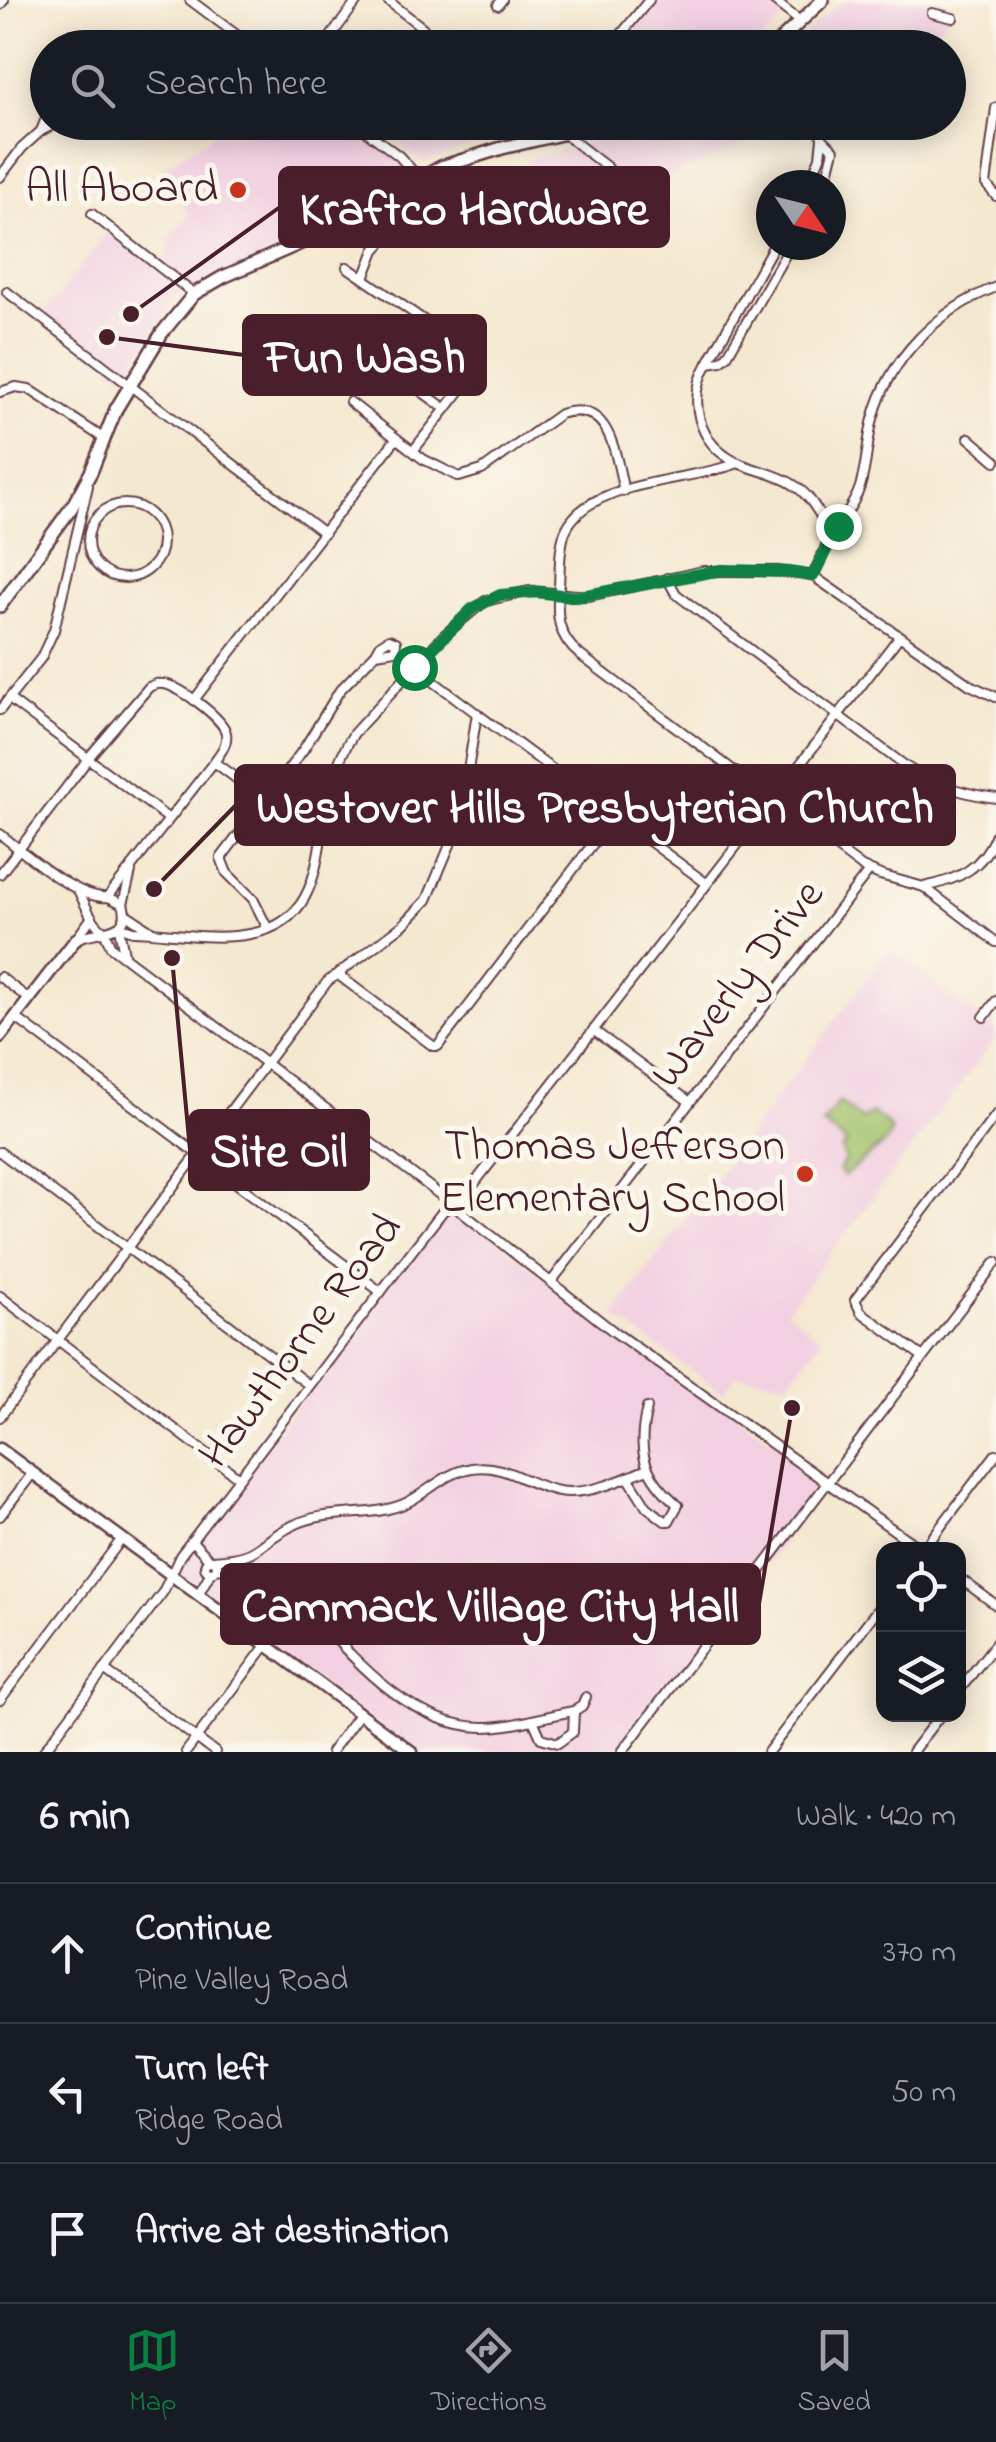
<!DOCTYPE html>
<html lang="en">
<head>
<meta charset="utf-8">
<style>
  :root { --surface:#171b24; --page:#242831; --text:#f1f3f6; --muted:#9ea1a6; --line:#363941; --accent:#0b8043 }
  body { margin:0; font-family:"Indie Flower",sans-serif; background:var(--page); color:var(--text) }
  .controls { position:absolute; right:30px; bottom:30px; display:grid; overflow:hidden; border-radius:20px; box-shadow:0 5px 25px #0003 }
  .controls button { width:90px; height:90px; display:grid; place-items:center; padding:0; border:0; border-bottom:2px solid var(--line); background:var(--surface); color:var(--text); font:50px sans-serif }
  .compass { position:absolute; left:756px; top:170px; width:90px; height:90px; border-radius:50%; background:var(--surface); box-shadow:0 5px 25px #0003; rotate:125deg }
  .stop { position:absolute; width:30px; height:30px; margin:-22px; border:8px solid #0b8043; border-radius:50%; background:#fff }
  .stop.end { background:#0b8043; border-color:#fff; box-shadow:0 2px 10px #0008 }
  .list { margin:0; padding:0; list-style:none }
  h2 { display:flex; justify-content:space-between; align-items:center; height:130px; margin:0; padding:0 40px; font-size:42px }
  h2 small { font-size:32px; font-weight:400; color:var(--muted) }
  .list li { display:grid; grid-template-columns:65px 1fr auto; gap:30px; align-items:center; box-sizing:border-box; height:140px; padding:0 40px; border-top:2px solid var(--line) }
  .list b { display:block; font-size:38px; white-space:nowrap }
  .list p { margin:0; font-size:32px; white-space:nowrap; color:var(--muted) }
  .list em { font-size:32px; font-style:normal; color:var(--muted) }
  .icon { flex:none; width:55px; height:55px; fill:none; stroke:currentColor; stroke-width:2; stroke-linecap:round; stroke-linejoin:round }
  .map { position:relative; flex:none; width:996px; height:1752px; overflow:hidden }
  .search { position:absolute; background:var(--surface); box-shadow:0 5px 25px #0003; left:30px; right:30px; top:30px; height:110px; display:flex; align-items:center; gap:25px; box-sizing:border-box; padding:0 35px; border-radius:55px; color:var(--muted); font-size:38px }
  .sheet { height:550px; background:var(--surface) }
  nav { display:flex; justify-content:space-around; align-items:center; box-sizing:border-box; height:140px; border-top:2px solid var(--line); background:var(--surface); font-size:28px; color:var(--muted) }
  nav a { display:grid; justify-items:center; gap:5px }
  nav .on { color:var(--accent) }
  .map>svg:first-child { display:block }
</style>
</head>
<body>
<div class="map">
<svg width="996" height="1752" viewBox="0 0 996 1752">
  <rect width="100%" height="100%" fill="#fbf7ec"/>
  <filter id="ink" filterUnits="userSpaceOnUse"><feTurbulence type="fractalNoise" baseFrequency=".01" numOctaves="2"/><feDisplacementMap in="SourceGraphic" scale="20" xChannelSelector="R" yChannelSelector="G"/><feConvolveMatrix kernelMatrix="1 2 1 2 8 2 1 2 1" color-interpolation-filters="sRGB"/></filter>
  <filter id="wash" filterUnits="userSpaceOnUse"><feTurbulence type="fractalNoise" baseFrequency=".0048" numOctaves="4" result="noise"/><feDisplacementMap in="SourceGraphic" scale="40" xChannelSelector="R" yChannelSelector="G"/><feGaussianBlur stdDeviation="2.25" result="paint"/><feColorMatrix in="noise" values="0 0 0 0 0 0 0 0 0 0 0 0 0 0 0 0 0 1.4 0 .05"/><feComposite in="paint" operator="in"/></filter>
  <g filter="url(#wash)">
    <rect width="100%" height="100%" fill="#f4e8d0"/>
    <g fill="#f2cfe1">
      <path d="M655,0H767L780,10L784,19L755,47L616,48Z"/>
      <path d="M847,0H944L949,17L915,47H895L884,32L862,47L791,48L820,19Z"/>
      <path d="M231,123H354L419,178L194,294L161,267L170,246L167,240L189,216L163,168Z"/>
      <path d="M371,123H566L473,145L424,163Z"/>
      <path d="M664,123H763L738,147L667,178L624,183L587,206L573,205L559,199L526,159Z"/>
      <path d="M107,233L184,290L171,303L124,377L42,315Z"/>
      <path d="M889,949L996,1030V1038L786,1311L822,1339L788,1382L737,1375L723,1393L613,1315Z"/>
      <path d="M453,1206L551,1282L829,1482L622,1752H412L171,1573L443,1211Z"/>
    </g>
    <path fill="#a1c36c" stroke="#76714c" stroke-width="2.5" d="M839,1102L862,1120L871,1113L886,1123L891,1131L888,1140L844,1176L839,1170L845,1160L842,1149L847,1143L823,1124Z"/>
  </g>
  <g filter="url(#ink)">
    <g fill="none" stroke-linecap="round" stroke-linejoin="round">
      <g stroke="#643d44" stroke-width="12">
        <g id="street">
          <path d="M190,0L254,48"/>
          <path d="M387,0L423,28"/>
          <path d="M773,0L801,22"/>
          <path d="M0,5L4,0"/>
          <path d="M498,5L502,0"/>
          <path d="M932,13L953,18"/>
          <path d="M322,48L358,0"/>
          <path d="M610,48L649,0"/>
          <path d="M996,108L986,184L996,196"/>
          <path d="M48,113L41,131L59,122"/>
          <path d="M354,122L399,156L419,178"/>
          <path d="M564,122L563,133L608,168L605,183L591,193"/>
          <path d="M818,122L822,138L834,150L825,185"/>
          <path d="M0,177L22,148L41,131"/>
          <path d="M808,185L820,157L822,138"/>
          <path d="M92,214L194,294"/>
          <path d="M791,245L727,356L721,361L708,363C687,399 697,443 736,462C755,471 777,473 794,485C813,497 819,517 833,533"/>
          <path d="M347,267L467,350"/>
          <path d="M364,278L375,250L396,227L395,215L386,197"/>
          <path d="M7,292L324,533"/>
          <path d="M708,363L774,245"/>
          <path d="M386,366L446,409"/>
          <path d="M0,392L16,387L29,389L103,438"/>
          <path d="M350,402L423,459L459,477L482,470L560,414C612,398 615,456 624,491"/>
          <path d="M969,438L996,461"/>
          <path d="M413,451L459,392"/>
          <path d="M738,463C692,482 586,479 565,532C559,548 560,569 559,586C556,615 557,636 580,655L862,867L880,875L924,887L996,942"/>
          <circle cx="125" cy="541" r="37"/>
          <path d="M813,576C819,562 825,547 833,534C842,518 854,506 860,487C867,465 867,441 873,419C889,358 938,310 996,287"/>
          <path d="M667,578L676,594L908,768C935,785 964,794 996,798"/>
          <path d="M389,639L396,642L395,650L376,653L381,644Z"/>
          <path d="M414,667L706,883"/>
          <path d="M9,699L169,819"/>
          <path d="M194,700L396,439"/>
          <path d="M0,710L41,658L54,630L88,486"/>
          <path d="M214,762L264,799"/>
          <path d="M0,834C25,853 77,900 108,897L214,762C220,753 228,745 226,733C223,718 179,686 164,684C156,683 156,684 149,687L89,757L82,767L0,874"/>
          <path d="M924,887C958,880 983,868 996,834"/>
          <path d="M78,890C85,903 91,922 103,930"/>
          <path d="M123,904L131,872"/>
          <path d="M126,914L150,930"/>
          <path d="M121,927L133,931C170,932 213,941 250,934C319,922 316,860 326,806C331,780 340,755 354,733L443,636L485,601L529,591L589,596L703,571H778L813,576L970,685L996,697"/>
          <path d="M119,928L124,954"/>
          <path d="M268,929L253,899L227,873L221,858L303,750L340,690L376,653"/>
          <path d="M104,931L111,947L426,1184L613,1331L922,1550"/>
          <path d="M76,939C95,929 134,936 123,904L108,897"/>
          <path d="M76,939L92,917"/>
          <path d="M337,974L433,1046H438L615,815"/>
          <path d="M0,977L29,999"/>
          <path d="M15,1017L381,1292"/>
          <path d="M984,1017L996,1001"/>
          <path d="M593,1030L690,1102"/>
          <path d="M0,1152L309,1385"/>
          <path d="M551,1282L869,871"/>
          <path d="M0,1296L239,1478"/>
          <path d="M923,1357L861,1312L855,1300L996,1115"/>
          <path d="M0,1417L327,982L403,925L427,900L460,821L477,713"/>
          <path d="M628,1477L647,1507L665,1521H669L678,1505C644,1476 636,1452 647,1408"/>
          <path d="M0,1516L32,1474"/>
          <path d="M192,1541L210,1560"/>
          <path d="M923,1550L996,1454"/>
          <circle cx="211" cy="1566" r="6"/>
          <path d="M213,1560C265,1557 255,1543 294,1525C328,1508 371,1519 406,1503C429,1492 445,1472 472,1468C506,1463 528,1486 559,1491C587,1496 622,1480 647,1469"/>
          <path d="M217,1568L267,1574L282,1581C336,1635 398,1726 483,1727C514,1727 544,1716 574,1711L582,1706L586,1697"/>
          <path d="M958,1577L996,1605"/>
          <path d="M199,1593L211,1572"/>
          <path d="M104,1670L215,1752"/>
          <path d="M958,1692L996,1643"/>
          <path d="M0,1700L121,1540"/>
          <path d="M533,1720L541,1738L558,1743L573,1732L574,1711"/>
          <path d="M43,1752L163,1592L180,1556L415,1247L443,1211L463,1198L899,637"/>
          <path d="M186,1752L267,1644"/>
          <path d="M331,1752L360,1713"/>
          <path d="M622,1752L996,1262"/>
          <path d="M768,1752L884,1601"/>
          <path d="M912,1752L941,1714"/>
        </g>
      </g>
      <g stroke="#643d44" stroke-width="15">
        <g id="secondary">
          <path d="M0,1037L76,939"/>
          <path d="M0,1449L412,1752"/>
        </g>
      </g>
      <g stroke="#643d44" stroke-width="16">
        <g id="primary">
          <path d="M772,48L823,0"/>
          <path d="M0,606L72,507L91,472L116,409L162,333L194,294L223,277L324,233L441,167L502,148L612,122"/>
        </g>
      </g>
      <use href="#street" stroke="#fff" stroke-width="8"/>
      <use href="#secondary" stroke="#fff" stroke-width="10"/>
      <use href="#primary" stroke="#fff" stroke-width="11"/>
    </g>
  </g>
  <g fill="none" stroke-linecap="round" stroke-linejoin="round" filter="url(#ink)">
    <path stroke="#0b8043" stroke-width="12" d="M414,667L472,609L500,595L538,592L576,597L722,570L788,572L813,576L838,526"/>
  </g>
  <g fill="#c8321e" stroke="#fbf7ec" stroke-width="4">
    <circle cx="238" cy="190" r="10"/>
    <circle cx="805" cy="1174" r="10"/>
  </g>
  <g text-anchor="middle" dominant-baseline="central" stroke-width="10" stroke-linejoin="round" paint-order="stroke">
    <g font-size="45" fill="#4a1f2b" stroke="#fbf7ec" text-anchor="end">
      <text x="218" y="190">All Aboard</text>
      <text x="785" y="1148">Thomas Jefferson<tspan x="785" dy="52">Elementary School</tspan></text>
    </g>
    <g font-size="45" fill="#4a1f2b" stroke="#fbf7ec">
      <text transform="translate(739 985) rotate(-52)">Waverly Drive</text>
      <text transform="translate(302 1342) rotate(-53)">Hawthorne Road</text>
    </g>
  </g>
  <path fill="none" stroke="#4a1f2b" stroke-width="4" d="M131 314L280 207M107 337L244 355M154 889L236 805M172 958L190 1150M792 1408L759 1604"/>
  <g fill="#4a1f2b" stroke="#fbf7ec" stroke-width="4">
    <circle cx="131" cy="314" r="10"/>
    <circle cx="107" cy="337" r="10"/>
    <circle cx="154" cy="889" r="10"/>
    <circle cx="172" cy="958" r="10"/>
    <circle cx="792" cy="1408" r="10"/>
  </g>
  <g fill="#4a1f2b" stroke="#4a1f2b" stroke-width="4">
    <rect x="280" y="168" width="388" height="78" rx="10"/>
    <rect x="244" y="316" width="241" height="78" rx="10"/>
    <rect x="236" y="766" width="718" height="78" rx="10"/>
    <rect x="190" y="1111" width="178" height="78" rx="10"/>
    <rect x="222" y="1565" width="537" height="78" rx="10"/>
  </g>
  <g font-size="48" text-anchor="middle" font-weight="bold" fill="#fff">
    <text x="474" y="224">Kraftco Hardware</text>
    <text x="365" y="372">Fun Wash</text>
    <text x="595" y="822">Westover Hills Presbyterian Church</text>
    <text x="279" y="1166">Site Oil</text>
    <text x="490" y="1621">Cammack Village City Hall</text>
  </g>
</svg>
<div class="controls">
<button><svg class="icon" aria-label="locate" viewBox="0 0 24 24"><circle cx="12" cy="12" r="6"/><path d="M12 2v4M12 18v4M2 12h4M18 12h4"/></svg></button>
<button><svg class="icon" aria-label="layers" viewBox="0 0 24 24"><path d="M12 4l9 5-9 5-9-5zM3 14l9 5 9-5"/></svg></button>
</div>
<svg class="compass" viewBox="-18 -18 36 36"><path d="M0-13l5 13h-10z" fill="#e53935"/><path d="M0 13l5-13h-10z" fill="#9ea1a6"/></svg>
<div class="stop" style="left:414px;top:667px"></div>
<div class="stop end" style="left:838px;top:526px"></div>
<div class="search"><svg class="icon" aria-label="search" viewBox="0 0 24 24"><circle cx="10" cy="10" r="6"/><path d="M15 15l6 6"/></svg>Search here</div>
</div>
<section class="sheet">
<h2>6 min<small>Walk · 420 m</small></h2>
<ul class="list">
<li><svg class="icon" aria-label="ahead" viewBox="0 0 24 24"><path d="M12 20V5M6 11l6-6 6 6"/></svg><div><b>Continue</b><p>Pine Valley Road</p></div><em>370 m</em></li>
<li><svg class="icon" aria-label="left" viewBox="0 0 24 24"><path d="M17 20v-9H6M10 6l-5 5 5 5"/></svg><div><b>Turn left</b><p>Ridge Road</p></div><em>50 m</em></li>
<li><svg class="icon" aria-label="arrive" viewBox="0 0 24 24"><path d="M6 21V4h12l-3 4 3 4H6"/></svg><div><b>Arrive at destination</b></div></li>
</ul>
</section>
<nav>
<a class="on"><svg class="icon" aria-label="map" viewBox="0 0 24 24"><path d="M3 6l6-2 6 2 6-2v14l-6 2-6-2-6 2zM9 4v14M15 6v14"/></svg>Map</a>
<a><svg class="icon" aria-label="directions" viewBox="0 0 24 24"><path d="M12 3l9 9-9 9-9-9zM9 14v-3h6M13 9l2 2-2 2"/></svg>Directions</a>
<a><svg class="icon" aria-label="saved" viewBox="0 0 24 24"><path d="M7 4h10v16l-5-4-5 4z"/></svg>Saved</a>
</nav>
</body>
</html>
